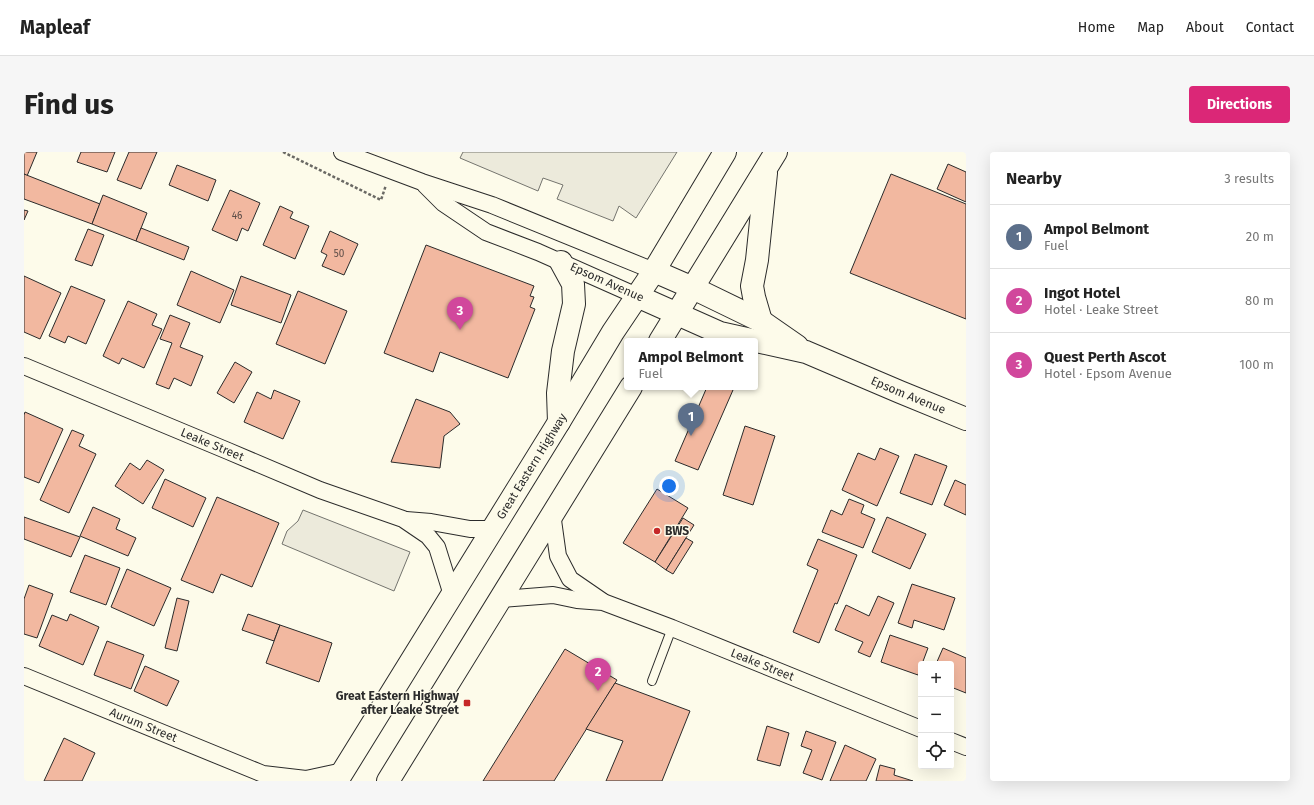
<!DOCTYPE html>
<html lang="en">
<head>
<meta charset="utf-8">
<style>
  :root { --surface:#fff; --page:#f6f6f6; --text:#222; --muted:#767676; --line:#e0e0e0; --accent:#db2777 }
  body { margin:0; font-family:"Fira Sans",sans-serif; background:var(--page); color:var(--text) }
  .controls { position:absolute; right:12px; bottom:12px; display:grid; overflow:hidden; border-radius:4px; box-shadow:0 4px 16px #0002 }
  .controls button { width:36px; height:36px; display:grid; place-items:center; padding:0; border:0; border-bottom:1px solid var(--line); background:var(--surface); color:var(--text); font:20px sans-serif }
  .you { position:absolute; left:645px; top:334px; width:14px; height:14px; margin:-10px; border:3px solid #fff; border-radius:50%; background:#1a73e8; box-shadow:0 0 0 6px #1a73e833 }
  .badge { display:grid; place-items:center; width:26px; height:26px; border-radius:50%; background:var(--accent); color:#fff; font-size:13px; font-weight:700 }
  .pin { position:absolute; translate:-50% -33px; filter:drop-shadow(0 1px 2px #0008) }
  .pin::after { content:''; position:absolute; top:21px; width:14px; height:12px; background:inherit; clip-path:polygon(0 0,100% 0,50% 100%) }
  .popup { position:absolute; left:600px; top:186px; width:134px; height:52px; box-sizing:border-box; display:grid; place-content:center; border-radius:4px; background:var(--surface); filter:drop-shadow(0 1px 3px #0005); font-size:13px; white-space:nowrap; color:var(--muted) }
  .popup b { font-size:15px; color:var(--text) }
  .popup::after { content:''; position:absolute; left:50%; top:100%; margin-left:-8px; border:8px solid transparent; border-top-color:var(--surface) }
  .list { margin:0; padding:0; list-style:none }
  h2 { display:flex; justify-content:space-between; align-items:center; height:52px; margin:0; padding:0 16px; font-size:17px }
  h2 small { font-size:13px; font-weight:400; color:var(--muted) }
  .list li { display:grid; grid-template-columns:26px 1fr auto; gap:12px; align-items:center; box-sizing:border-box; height:64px; padding:0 16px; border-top:1px solid var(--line) }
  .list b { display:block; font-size:15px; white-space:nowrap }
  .list p { margin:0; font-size:13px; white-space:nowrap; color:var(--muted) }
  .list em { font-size:13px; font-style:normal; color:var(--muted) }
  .icon { flex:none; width:22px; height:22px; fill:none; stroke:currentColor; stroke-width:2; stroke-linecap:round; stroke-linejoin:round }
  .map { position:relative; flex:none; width:942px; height:629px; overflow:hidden; border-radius:4px }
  header { display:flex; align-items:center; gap:24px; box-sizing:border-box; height:56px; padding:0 20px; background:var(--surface); border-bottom:1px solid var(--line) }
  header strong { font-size:19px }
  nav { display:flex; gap:22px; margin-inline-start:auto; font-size:14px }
  .intro { display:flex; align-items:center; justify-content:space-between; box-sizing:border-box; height:96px; padding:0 24px }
  h1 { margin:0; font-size:28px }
  .button { padding:10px 18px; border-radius:4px; background:var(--accent); color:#fff; font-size:14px; font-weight:700 }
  main { display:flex; gap:24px; padding:0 24px }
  aside { flex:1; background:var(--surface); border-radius:4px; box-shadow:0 4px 16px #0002 }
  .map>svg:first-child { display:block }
</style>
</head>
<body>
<header>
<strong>Mapleaf</strong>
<nav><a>Home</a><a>Map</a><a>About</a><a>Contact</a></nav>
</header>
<div class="intro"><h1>Find us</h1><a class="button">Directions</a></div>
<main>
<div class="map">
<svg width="942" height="629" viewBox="0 0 942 629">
  <rect width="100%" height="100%" fill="#fdfbea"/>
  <g fill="#eceadb" stroke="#74746e">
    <path d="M439,0H653L612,66L595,54L589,69L533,47L539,33L519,26L514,39L436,6Z"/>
    <path d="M279,358L386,400L370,439L258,392L263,379L274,369Z"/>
  </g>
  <g fill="#f2b8a0" stroke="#2b2b2b">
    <path d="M0,0H13L3,24L0,22Z"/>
    <path d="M57,0H91L83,20L53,10Z"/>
    <path d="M105,0H133L117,37L93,28Z"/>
    <path d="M924,12L942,20V50L913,37Z"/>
    <path d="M153,13L192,28L184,49L145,33Z"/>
    <path d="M0,22L76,52L68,72L0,47Z"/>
    <path d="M867,22L942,52V167L826,121Z"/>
    <path d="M206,38L236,51L224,79L218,76L213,89L188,78Z"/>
    <path d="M79,43L123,61L112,89L68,72Z"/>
    <path d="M256,54L269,60L266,66L285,74L271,107L239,93Z"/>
    <path d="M0,58L4,59L0,68Z"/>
    <path d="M117,76L165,95L160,108L112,89Z"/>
    <path d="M64,77L80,83L68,114L51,108Z"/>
    <path d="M306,79L334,92L320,123L298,114L303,103L297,100Z"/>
    <path d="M402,93L510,134L506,144L510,145L506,155L511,157L484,226L416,200L409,220L360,201Z"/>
    <path d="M167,119L210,138L196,171L153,153Z"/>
    <path d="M0,124L37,141L16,187L0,180Z"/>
    <path d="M217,124L267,143L257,171L207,153Z"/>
    <path d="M47,134L81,148L62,192L44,184L41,191L25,184Z"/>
    <path d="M274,139L323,159L301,212L252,192Z"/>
    <path d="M104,149L133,162L128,173L138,177L120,216L98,206L95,212L79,204Z"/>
    <path d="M146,163L166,171L156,195L179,204L167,234L150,226L145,237L132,232L148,191L136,187Z"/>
    <path d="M211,210L228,220L210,251L193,241Z"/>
    <path d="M683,235H702L709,238L674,318L651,309Z"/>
    <path d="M250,238L276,249L259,287L220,270L233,240L247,247Z"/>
    <path d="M392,247L426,260L436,272L420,284L416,316L367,310Z"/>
    <path d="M1,260L39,277L15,331L0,325V263Z"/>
    <path d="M721,274L751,284L729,353L699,343Z"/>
    <path d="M48,278L60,283L55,294L72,302L45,361L16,348Z"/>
    <path d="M856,296L875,304L853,354L818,338L834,301L851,308Z"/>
    <path d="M891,302L923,314L908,353L876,341Z"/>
    <path d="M123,308L140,318L119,352L91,334L106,311L116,318Z"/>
    <path d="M141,327L182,346L169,375L128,356Z"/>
    <path d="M931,328L942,333V363L920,353Z"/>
    <path d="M633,337L664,356L631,410L599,391Z"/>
    <path d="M193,345L255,371L228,435L197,422L189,441L157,428Z"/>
    <path d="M825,347L840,353L837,361L851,367L839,396L798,380L807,358L818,363Z"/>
    <path d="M69,355L96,367L92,377L112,386L104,404L56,384Z"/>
    <path d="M0,365L56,385L47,405L0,387Z"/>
    <path d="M863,365L902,382L886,417L848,400Z"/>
    <path d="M659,366L670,373L642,418L631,410Z"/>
    <path d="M662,386L669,390L649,422L642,418Z"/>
    <path d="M794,387L833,403L813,452L811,451L795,491L769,480L794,418L783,413Z"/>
    <path d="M61,403L96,416L82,453L46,440Z"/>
    <path d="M103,417L147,436L130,474L87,455Z"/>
    <path d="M888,432L931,446L920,478L890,468L888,476L874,471Z"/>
    <path d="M5,433L29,442L13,486L0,482V447Z"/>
    <path d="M854,444L870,451L846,505L834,500L839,490L811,478L822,453L845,464Z"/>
    <path d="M153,446L165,449L153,499L141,496Z"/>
    <path d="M46,462L75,475L59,513L15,494L28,463L43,469Z"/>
    <path d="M224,462L256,473L250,489L218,478Z"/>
    <path d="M256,473L308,491L295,530L242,511Z"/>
    <path d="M866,483L904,496L898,512H897L894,523L857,510Z"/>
    <path d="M83,489L120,503L107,537L70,523Z"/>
    <path d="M919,496L942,506V541L927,535V512H912Z"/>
    <path d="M541,497L593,528L530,629H459Z"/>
    <path d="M121,514L155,529L143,554L110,539Z"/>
    <path d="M591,531L666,559L638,629H582L599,589L562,577Z"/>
    <path d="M743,574L765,581L756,614L733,608Z"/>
    <path d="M782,579L812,590L798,628L779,621L788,598L777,594Z"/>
    <path d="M40,586L71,601L58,629H20Z"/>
    <path d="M821,593L852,607L842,629H806Z"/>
    <path d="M856,613L871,617L870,623L889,629H852Z"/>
  </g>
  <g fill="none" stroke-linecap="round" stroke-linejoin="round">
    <g stroke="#2b2b2b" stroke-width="10">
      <path id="lane" d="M628,529L648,476"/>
    </g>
    <g stroke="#2b2b2b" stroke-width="18">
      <g id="street">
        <path d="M318,0L398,30L468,53L630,119"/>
        <path d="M401,33L419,51L462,80L514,100L613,144"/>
        <path id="s1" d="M0,214L204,299L296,338L379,367L404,384L413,395L428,443"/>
        <path d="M528,361L534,404L546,427L578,449"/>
        <path d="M382,368L407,370L446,377H469"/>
        <path id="s2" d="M477,447L529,443L553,448L579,450L648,476L897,577"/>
        <path id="s3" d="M0,524L239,622L282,627L319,619"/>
        <path d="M927,589L942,595"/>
      </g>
    </g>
    <g stroke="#2b2b2b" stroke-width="24">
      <g id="secondary">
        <path d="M630,119L669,136L737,169L773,194"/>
        <path id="s4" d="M613,144L696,181L782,200L876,240L942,267"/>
      </g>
    </g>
    <g stroke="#2b2b2b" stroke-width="24">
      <g id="highway">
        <path d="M737,169L730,145L728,134L733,108L742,21"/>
        <path d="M636,189L752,0"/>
        <path d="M535,270L534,241L539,199L550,152L549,132L537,110"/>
        <path id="s5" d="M313,629L535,270L589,180L630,119L701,0"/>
        <path d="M364,629L607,235"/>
      </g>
    </g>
    <path stroke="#6a6964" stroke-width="2.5" stroke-dasharray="3 2" stroke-linecap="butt" d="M259,0L357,48L362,33"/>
    <use href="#lane" stroke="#fdfbea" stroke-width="8"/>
    <use href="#street" stroke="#fdfbea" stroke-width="16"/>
    <use href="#secondary" stroke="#fdfbea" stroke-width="22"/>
    <use href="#highway" stroke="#fdfbea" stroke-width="22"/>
  </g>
  <g fill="#c62828" stroke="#fdfbea" stroke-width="1.5">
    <circle cx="633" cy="379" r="4"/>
    <rect x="439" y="547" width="8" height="8" rx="2"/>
  </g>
  <g text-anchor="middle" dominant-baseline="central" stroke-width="3" stroke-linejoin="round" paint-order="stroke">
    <g font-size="10" fill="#5d4e48">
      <text x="213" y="64">46</text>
      <text x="315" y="102">50</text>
    </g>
    <g font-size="12" fill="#2b2b2b" stroke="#fdfbea">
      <text transform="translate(583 130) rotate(24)">Epsom Avenue</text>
      <text stroke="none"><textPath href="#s4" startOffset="290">Epsom Avenue</textPath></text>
      <text stroke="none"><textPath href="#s1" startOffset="204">Leake Street</textPath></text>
      <text stroke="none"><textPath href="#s5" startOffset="370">Great Eastern Highway</textPath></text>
      <text stroke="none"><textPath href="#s2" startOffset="274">Leake Street</textPath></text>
      <text stroke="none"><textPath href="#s3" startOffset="129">Aurum Street</textPath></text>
    </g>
    <g font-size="12" font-weight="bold" fill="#2b2b2b" stroke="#fdfbea" text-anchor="start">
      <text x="641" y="379">BWS</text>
      <text x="435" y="544" text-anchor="end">Great Eastern Highway<tspan x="435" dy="14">after Leake Street</tspan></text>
    </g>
  </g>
</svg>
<div class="controls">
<button>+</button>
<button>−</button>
<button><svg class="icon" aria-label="locate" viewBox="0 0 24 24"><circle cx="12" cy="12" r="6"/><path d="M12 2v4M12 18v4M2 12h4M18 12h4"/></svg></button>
</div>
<div class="you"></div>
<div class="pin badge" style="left:667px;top:284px;background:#5c6f8a">1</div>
<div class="popup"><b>Ampol Belmont</b>Fuel</div>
<div class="pin badge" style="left:574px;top:539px;background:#d1479c">2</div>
<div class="pin badge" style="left:436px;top:178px;background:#d1479c">3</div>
</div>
<aside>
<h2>Nearby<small>3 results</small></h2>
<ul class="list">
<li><span class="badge" style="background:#5c6f8a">1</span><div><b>Ampol Belmont</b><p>Fuel</p></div><em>20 m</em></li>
<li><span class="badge" style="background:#d1479c">2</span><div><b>Ingot Hotel</b><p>Hotel · Leake Street</p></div><em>80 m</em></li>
<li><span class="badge" style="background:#d1479c">3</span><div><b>Quest Perth Ascot</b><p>Hotel · Epsom Avenue</p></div><em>100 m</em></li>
</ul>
</aside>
</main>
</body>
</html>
